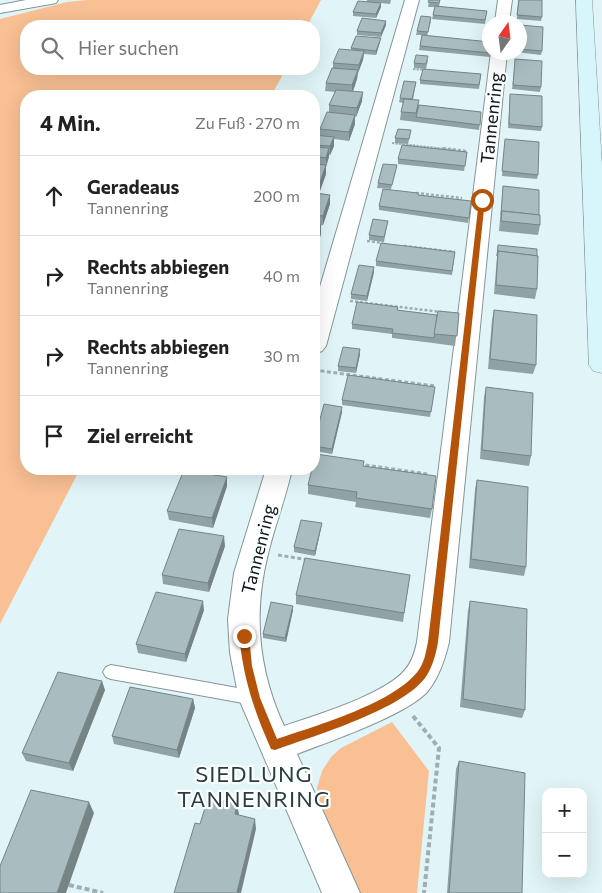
<!DOCTYPE html>
<html lang="de">
<head>
<meta charset="utf-8">
<style>
  :root { --surface:#fff; --page:#f6f6f6; --text:#222; --muted:#767676; --line:#e0e0e0 }
  body { margin:0; font-family:Commissioner,sans-serif; background:var(--page); color:var(--text) }
  .controls { position:absolute; right:15px; bottom:15px; display:grid; overflow:hidden; border-radius:10px; box-shadow:0 5px 20px #0002 }
  .controls button { width:45px; height:45px; display:grid; place-items:center; padding:0; border:0; border-bottom:1px solid var(--line); background:var(--surface); color:var(--text); font:25px sans-serif }
  .compass { position:absolute; left:482px; top:15px; width:45px; height:45px; border-radius:50%; background:var(--surface); box-shadow:0 5px 20px #0002; rotate:14deg }
  .stop { position:absolute; width:15px; height:15px; margin:-11px; border:4px solid #b45309; border-radius:50%; background:#fff }
  .stop.end { background:#b45309; border-color:#fff; box-shadow:0 1px 5px #0008 }
  .list { margin:0; padding:0; list-style:none }
  h2 { display:flex; justify-content:space-between; align-items:center; height:65px; margin:0; padding:0 20px; font-size:21px }
  h2 small { font-size:16px; font-weight:400; color:var(--muted) }
  .list li { display:grid; grid-template-columns:32px 1fr auto; gap:15px; align-items:center; box-sizing:border-box; height:80px; padding:0 20px; border-top:1px solid var(--line) }
  .list b { display:block; font-size:19px; white-space:nowrap }
  .list p { margin:0; font-size:16px; white-space:nowrap; color:var(--muted) }
  .list em { font-size:16px; font-style:normal; color:var(--muted) }
  .icon { flex:none; width:28px; height:28px; fill:none; stroke:currentColor; stroke-width:2; stroke-linecap:round; stroke-linejoin:round }
  .map { position:relative; flex:none; width:602px; height:893px; overflow:hidden }
  .search { position:absolute; background:var(--surface); box-shadow:0 5px 20px #0002; left:20px; top:20px; width:300px; height:55px; display:flex; align-items:center; gap:12px; box-sizing:border-box; padding:0 18px; border-radius:20px; color:var(--muted); font-size:19px }
  .panel { position:absolute; background:var(--surface); box-shadow:0 5px 20px #0002; left:20px; top:90px; width:300px; height:385px; border-radius:20px }
  .map>svg:first-child { display:block }
</style>
</head>
<body>
<div class="map">
<svg width="602" height="893" viewBox="0 0 602 893">
  <rect width="100%" height="100%" fill="#e1f5f8"/>
  <g fill="#f8c093">
    <path d="M87,0H321L307,26H26V69H286L271,96H26V469H80L0,624V19L67,2Z"/>
    <path d="M392,722L429,771L417,893H360L319,807L317,788L322,771L331,757L341,748Z"/>
  </g>
  <g fill="none" stroke-linecap="round" stroke-linejoin="round">
    <g stroke="#859699" stroke-width="2">
      <path id="service" d="M111,665L254,691L260,693L262,698L260,703L254,705L111,679L106,677L103,672L106,667Z"/>
    </g>
    <g stroke="#859699" stroke-width="2">
      <g id="minor">
        <path d="M26,0H58L56,3L51,4L0,13V5Z"/>
        <path d="M405,0H419L326,346L322,351L314,354V307Z"/>
        <path d="M498,0H512L509,22H495Z"/>
        <path d="M491,52H507L449,642C445,659 439,677 428,691C407,715 328,742 297,754L360,893H322L239,699L230,653L228,619L234,573L266,469H292C286,497 275,525 268,554C253,613 258,670 284,726C316,715 384,695 405,670C412,662 415,652 417,642Z"/>
      </g>
    </g>
    <g stroke="#859699" stroke-width="1">
      <path id="secondary" d="M576,0H592L602,166V373L593,371L589,365Z"/>
    </g>
    <g stroke="#9eaeb1" stroke-width="2" stroke-dasharray="2.5 1" stroke-linecap="butt">
      <path d="M413,69L427,70"/>
      <path d="M392,143L454,150"/>
    </g>
    <g stroke="#9eaeb1" stroke-width="2.5" stroke-dasharray="3 2" stroke-linecap="butt">
      <path d="M443,148L466,151"/>
      <path d="M416,193L462,198"/>
      <path d="M367,241L383,243"/>
      <path d="M404,246L455,252"/>
      <path d="M350,301L441,312"/>
    </g>
    <g stroke="#9eaeb1" stroke-width="3" stroke-dasharray="4 2.5" stroke-linecap="butt">
      <path d="M314,370L435,386"/>
      <path d="M359,464L427,474"/>
      <path d="M278,555L309,560"/>
    </g>
    <g stroke="#9eaeb1" stroke-width="4" stroke-dasharray="5 3" stroke-linecap="butt">
      <path d="M413,716L439,748L424,893"/>
      <path d="M69,885L103,893"/>
    </g>
    <use href="#service" fill="#fff" fill-rule="evenodd"/>
    <use href="#minor" fill="#fff" fill-rule="evenodd"/>
    <use href="#secondary" fill="#d6f6fb" fill-rule="evenodd"/>
  </g>
  <g fill="#91a2a4">
    <path d="M367,0H391L390,4L381,3V7L376,18L353,16V12L367,2Z"/>
    <path d="M429,0H440L439,7L487,11L485,24L432,19L435,7H428Z"/>
    <path d="M518,0L542,17L541,21L517,19Z"/>
    <path d="M431,21L427,36L491,52L490,57L419,50L422,35H416L417,31Z"/>
    <path d="M386,25L381,37L357,35V31Z"/>
    <path d="M520,25L542,51L541,55L516,52H520Z"/>
    <path d="M380,42L376,55L364,54L363,60L358,73L357,79L353,91L362,101L356,117H355V124L349,141L334,139V146L330,155H329L326,165V174L319,193L330,195V204L323,225H321V234L314,255V135L320,136V129L329,112V105L335,92L325,91L326,83L333,68V63L351,50V48Z"/>
    <path d="M428,60L426,69L414,68V63Z"/>
    <path d="M515,63L541,87L540,92L512,89Z"/>
    <path d="M481,74L479,89L420,84V80Z"/>
    <path d="M416,82L413,100L419,105L481,112L479,130L400,120L401,112L403,103L399,102L400,98Z"/>
    <path d="M510,94L542,127L541,131L508,128Z"/>
    <path d="M410,135L408,144L395,143V138Z"/>
    <path d="M505,139L538,175L537,179L502,176Z"/>
    <path d="M467,152L464,171L398,164V159Z"/>
    <path d="M397,165L391,189L377,188L378,183Z"/>
    <path d="M503,186L539,215L540,225L538,235L499,231Z"/>
    <path d="M418,195L471,201L468,223L379,210V206Z"/>
    <path d="M388,221L384,242L369,240V235Z"/>
    <path d="M498,245L537,289L535,299L494,294Z"/>
    <path d="M455,252L452,275L376,266V261Z"/>
    <path d="M374,272L367,301L351,299V294Z"/>
    <path d="M397,310L437,315L459,313L455,346L433,343V342V343L392,338V334L352,329V324Z"/>
    <path d="M494,310L536,365L533,374L488,369L492,320Z"/>
    <path d="M360,354L356,373L338,371V366Z"/>
    <path d="M435,387L430,417L342,405V400Z"/>
    <path d="M486,387L531,456L529,466L480,459L484,397Z"/>
    <path d="M342,407V412L332,454L314,451V442Z"/>
    <path d="M364,461L363,466L432,509L430,518L355,507L356,502L308,494V485Z"/>
    <path d="M477,480L526,567L524,576L469,568L475,489Z"/>
    <path d="M227,486L213,528L169,520L167,511Z"/>
    <path d="M321,528L315,556L294,552V547Z"/>
    <path d="M225,546L209,592L163,584L162,575Z"/>
    <path d="M410,575L403,622L296,604V595Z"/>
    <path d="M470,601L525,710L522,718L460,707L468,610Z"/>
    <path d="M293,606V610L286,642L263,638V634Z"/>
    <path d="M204,610L186,662L138,653L136,644Z"/>
    <path d="M105,690L73,771L26,761L22,753Z"/>
    <path d="M193,699L195,708L179,758L114,744L112,736Z"/>
    <path d="M459,761L522,893H447L456,769Z"/>
  </g>
  <g fill="#768486">
    <path d="M381,3V7L376,18V14Z"/>
    <path d="M386,21V25L381,37V33Z"/>
    <path d="M381,38L380,42L376,55V51Z"/>
    <path d="M364,51L363,60L358,73L359,65Z"/>
    <path d="M358,70L357,79L352,94V85Z"/>
    <path d="M363,92L362,101L356,117L357,108Z"/>
    <path d="M355,115V124L349,141V132Z"/>
    <path d="M334,137V146L330,155V146Z"/>
    <path d="M329,148V157L326,167V158Z"/>
    <path d="M326,165V174L319,194V185Z"/>
    <path d="M330,195V204L323,225V216Z"/>
    <path d="M321,225V234L314,255V246Z"/>
    <path d="M374,267V272L367,301V296Z"/>
    <path d="M360,349V354L356,373V368Z"/>
    <path d="M342,407V412L332,454V449Z"/>
    <path d="M227,477V486L213,528L212,518Z"/>
    <path d="M322,523L321,528L315,556V551Z"/>
    <path d="M224,536L225,546L209,592L208,583Z"/>
    <path d="M203,601L204,610L186,662L185,654Z"/>
    <path d="M293,606V610L286,642L285,638Z"/>
    <path d="M102,681L105,690L73,771L69,763Z"/>
    <path d="M193,699L195,708L179,758L177,750Z"/>
    <path d="M89,802L94,813L66,893H57Z"/>
    <path d="M237,804L239,814L236,825L235,814Z"/>
    <path d="M255,819L256,829L241,893L237,892Z"/>
  </g>
  <g fill="#a9bcbf" stroke="#768486">
    <path d="M429,0H440L439,3L428,2Z"/>
    <path d="M519,0H542V17L517,15Z"/>
    <path d="M358,1L381,3L376,14L353,12Z"/>
    <path d="M435,6L487,11L485,20L433,15Z"/>
    <path d="M421,16L431,17L428,32L417,31Z"/>
    <path d="M362,18L386,21L381,33L357,31Z"/>
    <path d="M520,25L543,27L542,51L520,49Z"/>
    <path d="M422,35L490,42V52H491L490,53L420,46Z"/>
    <path d="M356,36L381,38L376,51L351,48Z"/>
    <path d="M339,49L364,51L359,65L333,63Z"/>
    <path d="M416,55L428,56L426,64L414,63Z"/>
    <path d="M515,59L542,61L541,87L513,85Z"/>
    <path d="M332,68L358,70L352,85L326,83Z"/>
    <path d="M423,69L481,74L479,85L420,80Z"/>
    <path d="M404,81L416,82L412,99L400,98Z"/>
    <path d="M336,90L363,92L357,108L329,105Z"/>
    <path d="M510,94L542,96V127L509,124Z"/>
    <path d="M404,99L419,100L416,113L401,112Z"/>
    <path d="M419,105L481,112L480,125L416,117Z"/>
    <path d="M327,112L355,115L349,132L320,129Z"/>
    <path d="M398,129L411,130L409,139L395,138Z"/>
    <path d="M314,135L334,137L330,146L314,145Z"/>
    <path d="M505,139L539,142L538,175L502,171Z"/>
    <path d="M402,145L467,152L465,166L398,159Z"/>
    <path d="M314,147L329,148L326,158L314,156Z"/>
    <path d="M314,164L326,165L319,185H314Z"/>
    <path d="M383,164L397,165L392,185L378,183Z"/>
    <path d="M503,186L539,190V215L502,211L501,215Z"/>
    <path d="M383,189L418,193V195L471,201L469,218L379,206Z"/>
    <path d="M314,193L330,195L323,216L314,215Z"/>
    <path d="M502,211L540,215V225L501,221Z"/>
    <path d="M373,219L388,221L384,237L369,235Z"/>
    <path d="M314,224L321,225L314,246Z"/>
    <path d="M381,243L455,252L452,271L376,261Z"/>
    <path d="M498,245L537,249V256L498,251L497,256Z"/>
    <path d="M498,251L538,256L537,289L496,285Z"/>
    <path d="M359,265L374,267L367,296L351,294Z"/>
    <path d="M357,302L398,307L397,310L437,315L434,338L392,333L393,329L352,324Z"/>
    <path d="M494,310L537,315L536,365L490,359Z"/>
    <path d="M438,311L459,313L457,336L434,334Z"/>
    <path d="M343,347L360,349L356,368L338,366Z"/>
    <path d="M348,375L435,387L431,412L342,400Z"/>
    <path d="M486,387L533,393L531,456L482,450Z"/>
    <path d="M324,404L342,407L332,449L314,446V442Z"/>
    <path d="M316,454L364,461L363,466L436,476L432,509L356,498L357,492L308,485L312,469H314V462Z"/>
    <path d="M184,470L227,477L212,518L167,511Z"/>
    <path d="M477,480L528,487L526,567L471,559Z"/>
    <path d="M301,520L322,523L315,551L294,547Z"/>
    <path d="M179,529L224,536L208,583L162,575Z"/>
    <path d="M305,558L410,575L404,613L296,595Z"/>
    <path d="M156,592L203,601L185,654L136,644Z"/>
    <path d="M470,601L527,609L525,710L463,699Z"/>
    <path d="M271,602L293,606L285,638L263,634Z"/>
    <path d="M58,672L102,681L69,763L22,753Z"/>
    <path d="M130,687L193,699L177,750L112,736Z"/>
    <path d="M459,761L525,773L522,893H449Z"/>
    <path d="M31,790L89,802L57,893H0V866Z"/>
    <path d="M208,798L237,804L235,814L255,819L237,892L240,893H174L195,823L200,824Z"/>
  </g>
  <path fill="#b45309" d="M482,198L485,200L438,642C436,654 433,665 427,675C406,709 313,736 275,750L271,749C253,708 244,680 239,636L240,633L244,631L249,636L252,666L260,698L277,739C315,726 399,702 420,668C425,660 426,651 428,642L479,200Z"/>
  <g text-anchor="middle" dominant-baseline="central" stroke-width="4.5" stroke-linejoin="round" paint-order="stroke">
    <g font-size="18" fill="#131a1b" stroke="#fbffff">
      <text transform="translate(491 118) rotate(-84)">Tannenring</text>
      <text transform="translate(258 549) rotate(-76)">Tannenring</text>
    </g>
    <g font-size="22" letter-spacing="1" fill="#2d3c3f" stroke="#fbffff">
      <text x="254" y="773">SIEDLUNG<tspan x="254" dy="25">TANNENRING</tspan></text>
    </g>
  </g>
</svg>
<div class="controls">
<button>+</button>
<button>−</button>
</div>
<svg class="compass" viewBox="-18 -18 36 36"><path d="M0-13l5 13h-10z" fill="#e53935"/><path d="M0 13l5-13h-10z" fill="#767676"/></svg>
<div class="stop" style="left:482px;top:200px"></div>
<div class="stop end" style="left:244px;top:636px"></div>
<div class="search"><svg class="icon" aria-label="search" viewBox="0 0 24 24"><circle cx="10" cy="10" r="6"/><path d="M15 15l6 6"/></svg>Hier suchen</div>
<section class="panel">
<h2>4 Min.<small>Zu Fuß · 270 m</small></h2>
<ul class="list">
<li><svg class="icon" aria-label="ahead" viewBox="0 0 24 24"><path d="M12 20V5M6 11l6-6 6 6"/></svg><div><b>Geradeaus</b><p>Tannenring</p></div><em>200 m</em></li>
<li><svg class="icon" aria-label="right" viewBox="0 0 24 24"><path d="M7 20v-9h11M14 6l5 5-5 5"/></svg><div><b>Rechts abbiegen</b><p>Tannenring</p></div><em>40 m</em></li>
<li><svg class="icon" aria-label="right" viewBox="0 0 24 24"><path d="M7 20v-9h11M14 6l5 5-5 5"/></svg><div><b>Rechts abbiegen</b><p>Tannenring</p></div><em>30 m</em></li>
<li><svg class="icon" aria-label="arrive" viewBox="0 0 24 24"><path d="M6 21V4h12l-3 4 3 4H6"/></svg><div><b>Ziel erreicht</b></div></li>
</ul>
</section>
</div>
</body>
</html>
